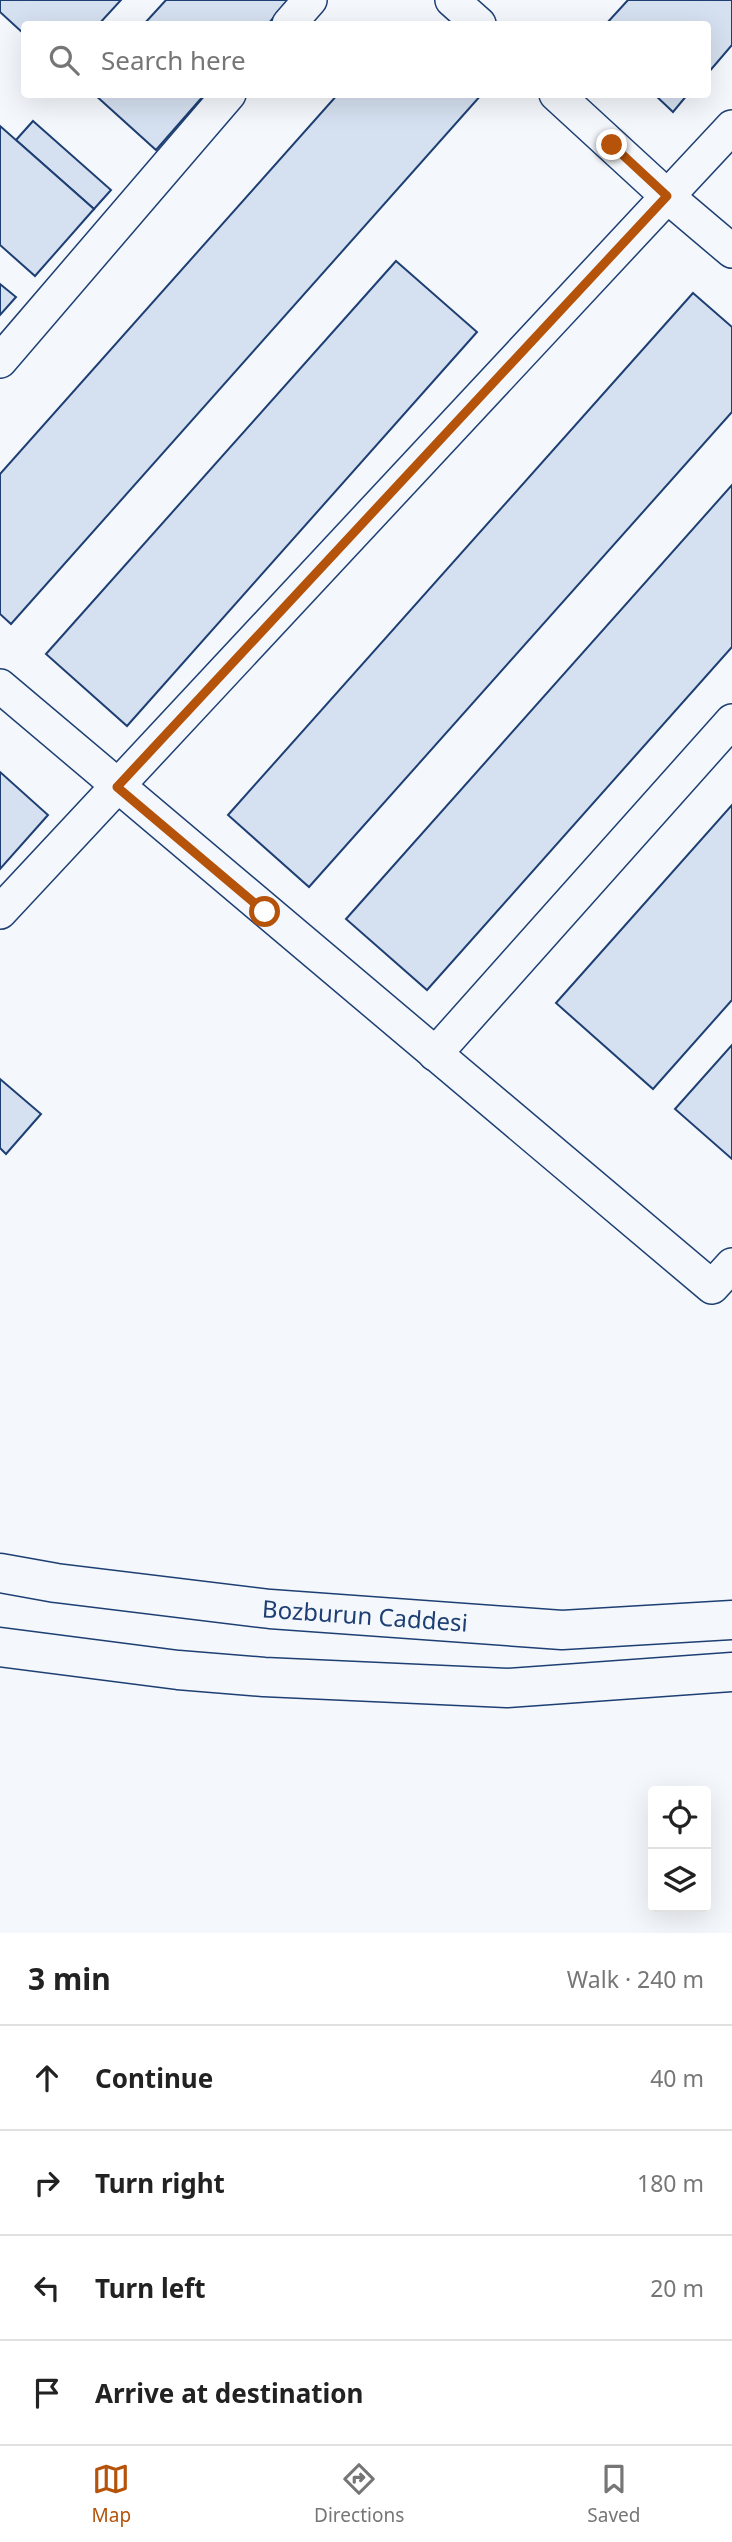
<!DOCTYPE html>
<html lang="en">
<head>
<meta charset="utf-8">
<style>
  :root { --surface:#fff; --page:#f6f6f6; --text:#222; --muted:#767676; --line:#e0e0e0; --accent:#b45309 }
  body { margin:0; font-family:"Noto Sans",sans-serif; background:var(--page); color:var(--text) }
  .controls { position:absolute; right:21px; bottom:21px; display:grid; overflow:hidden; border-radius:7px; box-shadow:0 7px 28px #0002 }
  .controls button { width:63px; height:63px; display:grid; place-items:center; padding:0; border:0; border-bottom:2px solid var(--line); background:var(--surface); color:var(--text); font:35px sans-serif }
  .stop { position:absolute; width:21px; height:21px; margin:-16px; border:5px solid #b45309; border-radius:50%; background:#fff }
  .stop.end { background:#b45309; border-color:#fff; box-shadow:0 2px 7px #0008 }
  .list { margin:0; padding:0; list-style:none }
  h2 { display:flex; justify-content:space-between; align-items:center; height:91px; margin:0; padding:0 28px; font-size:30px }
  h2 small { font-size:23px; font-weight:400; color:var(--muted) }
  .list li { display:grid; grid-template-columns:46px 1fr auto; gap:21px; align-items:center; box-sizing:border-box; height:105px; padding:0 28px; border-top:2px solid var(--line) }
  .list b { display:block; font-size:26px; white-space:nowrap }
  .list em { font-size:23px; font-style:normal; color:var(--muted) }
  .icon { flex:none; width:38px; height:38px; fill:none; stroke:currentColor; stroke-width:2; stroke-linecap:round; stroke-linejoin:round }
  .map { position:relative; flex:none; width:732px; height:1933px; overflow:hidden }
  .search { position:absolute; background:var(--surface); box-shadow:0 7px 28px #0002; left:21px; right:21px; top:21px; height:77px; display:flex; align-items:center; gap:18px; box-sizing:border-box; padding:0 24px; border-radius:7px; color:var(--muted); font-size:26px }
  .sheet { height:511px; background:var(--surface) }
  nav { display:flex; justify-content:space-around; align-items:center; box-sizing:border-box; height:98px; border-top:2px solid var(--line); background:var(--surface); font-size:19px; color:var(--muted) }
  nav a { display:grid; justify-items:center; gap:4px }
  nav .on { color:var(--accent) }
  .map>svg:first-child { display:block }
</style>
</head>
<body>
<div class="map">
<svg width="732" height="1933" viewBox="0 0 732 1933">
  <rect width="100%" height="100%" fill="#f4f7fb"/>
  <g fill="#d5e0f0" stroke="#1d3f73" stroke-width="2">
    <path d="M0,0H121L99,24H24V34L0,12Z"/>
    <path d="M166,0H289L268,24H144Z"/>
    <path d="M628,0H732V45L708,73V24H606Z"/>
    <path d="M94,94H205L156,150Z"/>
    <path d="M338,94H482L11,624L0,614V474Z"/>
    <path d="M654,94H688L673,112Z"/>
    <path d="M33,121L111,190L94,209L16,140Z"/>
    <path d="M0,126L94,209L35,276L0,245Z"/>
    <path d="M396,261L477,332L127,726L46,654Z"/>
    <path d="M0,284L16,297L0,315Z"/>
    <path d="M693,293L732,327V412L309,887L228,815Z"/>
    <path d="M732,485V647L427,990L346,919Z"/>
    <path d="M0,772L48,815L0,869Z"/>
    <path d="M732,805V1000L653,1089L556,1003Z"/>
    <path d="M732,1045V1159L675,1109Z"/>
    <path d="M0,1079L41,1114L6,1154L0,1148Z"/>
  </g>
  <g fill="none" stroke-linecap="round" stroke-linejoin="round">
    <g stroke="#1d3f73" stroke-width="36">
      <g id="minor">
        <path d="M452,0L479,24"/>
        <path d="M289,24L310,0"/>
        <path d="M556,94L667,196L732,251"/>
        <path d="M0,361L229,94"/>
        <path d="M0,686L712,1287L732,1265"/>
        <path d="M0,912L732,127"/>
        <path d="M435,1054L732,721"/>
      </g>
    </g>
    <g stroke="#1d3f73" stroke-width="41">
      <g id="major">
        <path d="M0,1573L56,1583L270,1609L562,1630L732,1620"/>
        <path d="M0,1647L178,1670L264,1677L507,1688L732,1672"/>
      </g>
    </g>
    <use href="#minor" stroke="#f4f7fb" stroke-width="33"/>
    <use href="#major" stroke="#f4f7fb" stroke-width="38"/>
  </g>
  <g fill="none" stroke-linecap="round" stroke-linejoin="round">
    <path stroke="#b45309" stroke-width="9" d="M265,912L117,787L667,196L612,145"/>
  </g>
  <g text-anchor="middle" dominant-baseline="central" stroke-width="5" stroke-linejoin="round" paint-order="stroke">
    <g font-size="24" fill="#1d3f73" stroke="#f4f7fb">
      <text transform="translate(365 1615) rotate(4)">Bozburun Caddesi</text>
    </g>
  </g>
</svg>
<div class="controls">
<button><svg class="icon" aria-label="locate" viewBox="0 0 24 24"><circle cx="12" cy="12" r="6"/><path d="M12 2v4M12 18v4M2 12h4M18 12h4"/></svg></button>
<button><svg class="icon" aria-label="layers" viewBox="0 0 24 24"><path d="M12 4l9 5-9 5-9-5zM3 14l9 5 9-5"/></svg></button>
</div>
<div class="stop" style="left:265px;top:912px"></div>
<div class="stop end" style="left:612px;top:145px"></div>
<div class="search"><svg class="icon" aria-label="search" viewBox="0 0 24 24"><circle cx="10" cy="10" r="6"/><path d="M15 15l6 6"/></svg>Search here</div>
</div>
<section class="sheet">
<h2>3 min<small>Walk · 240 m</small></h2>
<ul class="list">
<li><svg class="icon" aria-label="ahead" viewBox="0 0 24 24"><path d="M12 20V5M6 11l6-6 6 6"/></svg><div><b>Continue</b></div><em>40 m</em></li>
<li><svg class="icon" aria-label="right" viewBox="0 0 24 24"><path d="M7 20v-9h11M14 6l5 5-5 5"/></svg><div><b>Turn right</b></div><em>180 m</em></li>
<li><svg class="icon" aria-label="left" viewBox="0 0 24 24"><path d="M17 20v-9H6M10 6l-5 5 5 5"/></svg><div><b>Turn left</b></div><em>20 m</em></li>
<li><svg class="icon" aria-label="arrive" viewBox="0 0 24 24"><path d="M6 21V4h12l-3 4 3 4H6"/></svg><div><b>Arrive at destination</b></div></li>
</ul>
</section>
<nav>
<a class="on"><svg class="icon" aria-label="map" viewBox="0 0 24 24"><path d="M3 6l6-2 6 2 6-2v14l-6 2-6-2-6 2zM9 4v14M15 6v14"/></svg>Map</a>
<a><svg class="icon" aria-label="directions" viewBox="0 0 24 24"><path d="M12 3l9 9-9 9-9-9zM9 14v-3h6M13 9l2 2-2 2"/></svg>Directions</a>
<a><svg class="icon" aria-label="saved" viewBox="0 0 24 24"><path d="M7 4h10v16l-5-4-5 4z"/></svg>Saved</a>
</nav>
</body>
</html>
